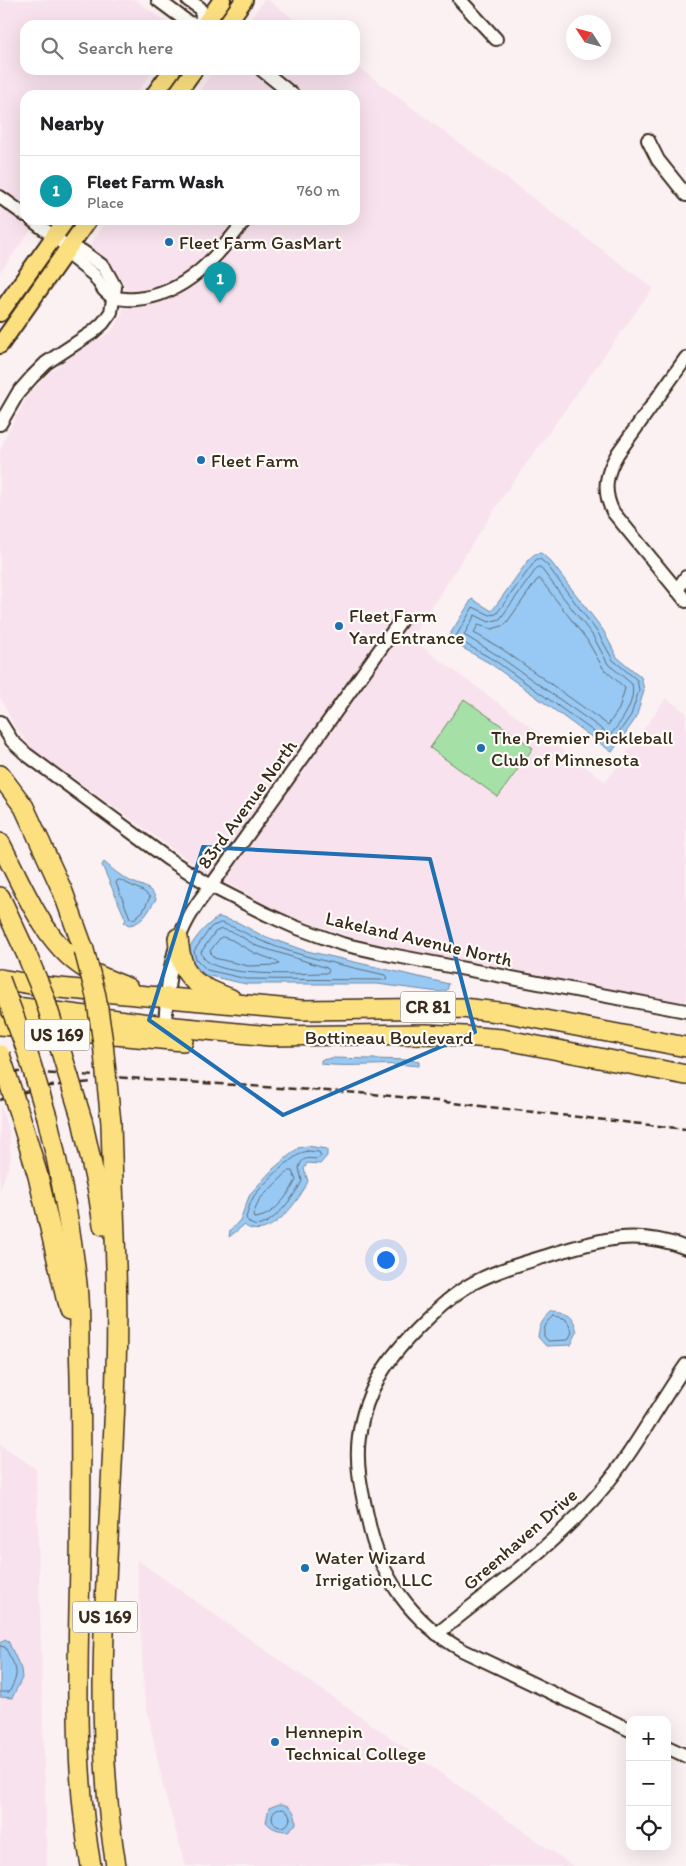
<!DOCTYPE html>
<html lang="en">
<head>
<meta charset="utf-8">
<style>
  :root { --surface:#fff; --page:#f2f2f2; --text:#202124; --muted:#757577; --line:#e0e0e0; --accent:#1f6fb2 }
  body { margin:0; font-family:Itim,sans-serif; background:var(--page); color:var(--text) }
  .controls { position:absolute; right:15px; bottom:15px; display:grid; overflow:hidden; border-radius:10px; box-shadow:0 5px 20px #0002 }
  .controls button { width:45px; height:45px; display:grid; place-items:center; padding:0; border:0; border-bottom:1px solid var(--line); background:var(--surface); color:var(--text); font:25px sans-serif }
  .compass { position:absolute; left:566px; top:15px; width:45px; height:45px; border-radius:50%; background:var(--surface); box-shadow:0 5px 20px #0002; rotate:306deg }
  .you { position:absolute; left:385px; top:1259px; width:18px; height:18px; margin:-12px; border:4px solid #fff; border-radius:50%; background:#1a73e8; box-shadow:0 0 0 8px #1a73e833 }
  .badge { display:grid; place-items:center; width:32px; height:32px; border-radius:50%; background:var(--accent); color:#fff; font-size:16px; font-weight:700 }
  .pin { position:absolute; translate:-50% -41px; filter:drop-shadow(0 1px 2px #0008) }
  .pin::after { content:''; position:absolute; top:26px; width:18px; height:15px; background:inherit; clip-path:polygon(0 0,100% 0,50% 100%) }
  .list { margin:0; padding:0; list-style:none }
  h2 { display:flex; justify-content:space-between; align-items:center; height:65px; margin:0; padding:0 20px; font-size:21px }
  h2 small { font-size:16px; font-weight:400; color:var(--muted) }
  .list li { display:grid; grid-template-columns:32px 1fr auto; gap:15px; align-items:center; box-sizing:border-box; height:70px; padding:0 20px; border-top:1px solid var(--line) }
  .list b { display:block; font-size:19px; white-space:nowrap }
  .list p { margin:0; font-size:16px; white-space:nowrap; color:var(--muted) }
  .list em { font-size:16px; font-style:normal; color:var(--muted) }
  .icon { flex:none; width:28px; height:28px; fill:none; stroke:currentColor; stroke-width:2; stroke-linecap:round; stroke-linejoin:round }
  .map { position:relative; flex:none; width:686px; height:1866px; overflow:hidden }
  .search { position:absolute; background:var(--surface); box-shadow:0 5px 20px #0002; left:20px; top:20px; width:340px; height:55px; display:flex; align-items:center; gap:12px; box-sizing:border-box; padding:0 18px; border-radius:15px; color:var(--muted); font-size:19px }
  .panel { position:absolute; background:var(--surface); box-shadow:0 5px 20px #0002; left:20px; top:90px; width:340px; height:135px; border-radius:15px }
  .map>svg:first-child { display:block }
</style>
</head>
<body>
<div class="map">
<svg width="686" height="1866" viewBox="0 0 686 1866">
  <rect width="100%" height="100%" fill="#fbf0f2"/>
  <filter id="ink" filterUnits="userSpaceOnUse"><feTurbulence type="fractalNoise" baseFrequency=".02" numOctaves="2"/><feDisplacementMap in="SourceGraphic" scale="10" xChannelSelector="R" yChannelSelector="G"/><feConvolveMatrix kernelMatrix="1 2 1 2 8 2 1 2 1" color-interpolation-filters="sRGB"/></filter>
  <g filter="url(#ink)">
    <g fill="#f8e2ed">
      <path d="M0,0H136L169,25H25V70H154L135,95H25V220H38L0,272Z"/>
      <path d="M264,0H268L301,25H246Z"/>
      <path d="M355,65L653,288L505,493L411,639L606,782L666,698L686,713V1003L467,963L359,939L286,915L204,871L34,750L15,727L0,697V628L2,616L0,571V451L7,433L28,396L50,372L76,353L111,332L122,316L125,289L117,274L105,259L88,248L108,220H355V95H197L214,70H355Z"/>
      <path d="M0,1104L9,1132L11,1158L0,1190Z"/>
      <path d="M0,1444L36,1469L47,1866H0Z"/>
      <path d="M137,1560L573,1866H186L164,1790L144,1694Z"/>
    </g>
    <path fill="#a5e1a7" stroke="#708662" d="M464,699L533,748L498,797L430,748Z"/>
    <g fill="#97c9f4" stroke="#72899e">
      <path d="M541,553L551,562L603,630L617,657L641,677L644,690L636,718L612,752L491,664L447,639L472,599L492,611L530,558L535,554Z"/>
      <path d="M104,862C112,869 120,876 130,881C141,886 152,887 156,899C148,911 144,923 129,925L124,922L126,920L102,865Z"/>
      <path d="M219,917L239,923L261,935L303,950L449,984L447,990L439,992L377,984H246L205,975L191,961L188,950C197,936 205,925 219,917Z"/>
      <path d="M333,1058L411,1060L419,1062V1066C386,1062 353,1068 321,1064V1060Z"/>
      <path d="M307,1146L327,1149V1156L320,1164L307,1163L304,1169L308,1181C300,1200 268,1244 244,1225L229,1237L230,1231L240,1220L250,1194L273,1169L298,1148Z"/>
      <path d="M552,1311C569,1312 573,1316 577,1332L571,1345L546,1346L538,1337C539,1325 543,1319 552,1311Z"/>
      <path d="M5,1639L8,1641L21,1669L22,1678L12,1698L0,1697V1643Z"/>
      <path d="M279,1804C291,1804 296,1813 296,1824L288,1831C279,1831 272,1829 266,1822L269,1808Z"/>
    </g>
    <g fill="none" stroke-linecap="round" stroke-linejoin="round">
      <g stroke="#606a74" stroke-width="1">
        <path d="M537,559H540L547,565L598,633L613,660L637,680L639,690L631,715L611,744L494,660L455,638L473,607L490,615L496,614Z"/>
        <path d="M540,567L593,636L608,664L632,684C636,702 621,723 610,735L497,655L464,635L475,615L489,622L500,619L537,568Z"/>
        <path d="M540,579L587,640L603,668L625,688L619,709L608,725L502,649L474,633L478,625L492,629L505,625L537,580Z"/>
        <path d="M120,880L143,891L150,897L143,911L134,919L130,918L116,883L117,881Z"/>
        <path d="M221,923C236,927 246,934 259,940C299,957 343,965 385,975L387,978L384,980L247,979L207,970L196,959L194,951L211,927Z"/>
        <path d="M222,929L235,933L257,946L327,968L329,971L326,973C303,973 206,980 201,952L215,932Z"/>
        <path d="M223,937L232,940L254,953L277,961L279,964L277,965L248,966L214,958L210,951L220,938Z"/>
        <path d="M307,1151L319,1152L321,1156L317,1159C307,1158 302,1157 299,1168L302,1181C296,1195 260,1244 246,1218C248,1211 250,1202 254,1196C263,1184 293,1154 307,1151Z"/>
        <path d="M289,1171H292L296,1180C288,1196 273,1217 254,1218L253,1215L259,1200Z"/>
        <path d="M554,1316C565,1317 569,1321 572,1332L568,1340L548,1341L544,1336C543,1327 547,1322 554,1316Z"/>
        <path d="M0,1646L5,1647C15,1668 22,1670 9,1692H0"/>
        <circle cx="281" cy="1818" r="9"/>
      </g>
      <g stroke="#3b2a1e" stroke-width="16">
        <g id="minor">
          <path d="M158,0L189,23L204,25"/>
          <path d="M188,0L200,8L204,25"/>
          <path d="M460,0L496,39"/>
          <path d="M262,70L293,95"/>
          <path d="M648,140L658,160L686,195"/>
          <path d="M0,197L25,215"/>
          <path d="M69,248L75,260L94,275L104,290L113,298"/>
          <path d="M113,298C121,298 129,300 136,299C185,295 217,257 245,220"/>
          <path d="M686,358L618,453C606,473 602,490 613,512L686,601"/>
          <path d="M0,424L18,393L32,377L46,363L93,332L103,323L111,312L115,287L104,267L82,251L69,248L32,220"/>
          <path d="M677,590L686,577"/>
          <path d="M0,722L12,741L26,754L168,859L211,886L266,914L295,927L342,944L386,954L686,1011"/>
          <path d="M165,1026C169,968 171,933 211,886L401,620"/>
          <path d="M437,1634C492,1589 552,1547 598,1494C633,1454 656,1408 686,1365"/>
          <path d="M630,1730L462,1650C412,1622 379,1576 368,1520C362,1493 355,1465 359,1437C365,1388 390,1355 424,1322C439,1307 456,1292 475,1282C500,1269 527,1262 553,1254C600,1239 638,1229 686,1248"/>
          <path d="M667,1747L686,1756"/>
        </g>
      </g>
      <g stroke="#3b2a1e" stroke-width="20">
        <g id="major">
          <path d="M204,25L222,0"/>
          <path d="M226,25L244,0"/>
          <path d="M154,95L172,70"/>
          <path d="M176,95L194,70"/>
          <path d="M0,313L66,220"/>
          <path d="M0,345L88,220"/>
        </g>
      </g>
      <g stroke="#3b2a1e" stroke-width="22">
        <g id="highway">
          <path d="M0,775L24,807L63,892L84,950"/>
          <path d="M0,843C22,884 43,941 83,967C96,976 113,981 128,988"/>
          <path d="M0,897L26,953"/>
          <path d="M178,938C182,981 193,983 231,999"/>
          <path d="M0,979L48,987L302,1010L462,1008L508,1013L686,1047"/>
          <path d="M0,1005L165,1026L270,1036L426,1034L464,1036L502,1039L686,1075"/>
          <path d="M0,1025L183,1041"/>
          <path d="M20,1116L38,1176L69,1311"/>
          <path d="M47,1117C60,1172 71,1228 77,1284C79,1304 79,1325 79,1345C82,1418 81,1491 80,1564C78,1665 73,1766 91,1866"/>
          <path d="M82,1120L98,1192L103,1225"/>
          <path d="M111,1123C113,1205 119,1287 116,1369C112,1534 89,1702 116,1866"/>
        </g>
      </g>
      <use href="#minor" stroke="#fdfcf7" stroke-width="12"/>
      <use href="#major" stroke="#fce080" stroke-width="16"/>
      <use href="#highway" stroke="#fce080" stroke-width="19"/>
      <g stroke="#3b2a1e" stroke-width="2.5" stroke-dasharray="8 4" stroke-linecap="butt">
        <path d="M0,1071L96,1076L373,1094L686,1129"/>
        <path d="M0,1100L41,1087L93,1082"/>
      </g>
      <g stroke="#3b2a1e" stroke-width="22" stroke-linecap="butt">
        <g id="highway-bridge">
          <path d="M84,950L96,996L103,1043L111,1123"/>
          <path d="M26,953L44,996L82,1120"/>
          <path d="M0,979L27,1051L47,1117"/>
          <path d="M0,1055L20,1116"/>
        </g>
      </g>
      <use href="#highway-bridge" stroke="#fce080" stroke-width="19"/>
    </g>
  </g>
  <path fill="none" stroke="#1f6fb2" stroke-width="4" stroke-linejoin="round" d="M203,847L430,859L475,1032L283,1115L149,1020Z"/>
  <g fill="#1f6fb2" stroke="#fdfcf7" stroke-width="2">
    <circle cx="169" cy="242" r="5"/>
    <circle cx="201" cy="460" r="5"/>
    <circle cx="339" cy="626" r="5"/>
    <circle cx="481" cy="748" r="5"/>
    <circle cx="305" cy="1568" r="5"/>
    <circle cx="275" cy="1742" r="5"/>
  </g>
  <g text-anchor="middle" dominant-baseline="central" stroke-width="4.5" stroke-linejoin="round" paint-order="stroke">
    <g fill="#fdfcf7" stroke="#75695f" stroke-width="1">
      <rect x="400.5" y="991.5" width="55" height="31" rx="4"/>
      <rect x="24.5" y="1019.5" width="65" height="31" rx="4"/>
      <rect x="72.5" y="1601.5" width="65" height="31" rx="4"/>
    </g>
    <g font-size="18" font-weight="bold" fill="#3b2a1e">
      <text x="428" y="1007">CR 81</text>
      <text x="57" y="1035">US 169</text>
      <text x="105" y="1617">US 169</text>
    </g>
    <g font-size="19" fill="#3b2a1e" stroke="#fdfcf7" text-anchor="start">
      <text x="179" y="242">Fleet Farm GasMart</text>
      <text x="211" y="460">Fleet Farm</text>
      <text x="349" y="615">Fleet Farm<tspan x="349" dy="22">Yard Entrance</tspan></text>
      <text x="491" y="737">The Premier Pickleball<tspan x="491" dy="22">Club of Minnesota</tspan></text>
      <text x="315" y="1557">Water Wizard<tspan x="315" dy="22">Irrigation, LLC</tspan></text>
      <text x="285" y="1731">Hennepin<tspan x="285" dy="22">Technical College</tspan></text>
    </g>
    <g font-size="19" fill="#3b2a1e" stroke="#fdfcf7">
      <text transform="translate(247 804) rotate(-54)">83rd Avenue North</text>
      <text transform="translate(419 939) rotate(13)">Lakeland Avenue North</text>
      <text x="389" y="1037">Bottineau Boulevard</text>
      <text transform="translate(520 1539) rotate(-41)">Greenhaven Drive</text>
    </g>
  </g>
</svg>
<div class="controls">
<button>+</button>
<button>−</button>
<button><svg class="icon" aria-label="locate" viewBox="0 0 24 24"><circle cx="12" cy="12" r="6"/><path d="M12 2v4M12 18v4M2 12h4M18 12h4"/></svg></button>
</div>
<svg class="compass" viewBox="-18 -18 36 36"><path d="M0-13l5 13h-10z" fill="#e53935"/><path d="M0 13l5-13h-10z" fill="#757577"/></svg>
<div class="you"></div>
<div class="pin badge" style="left:220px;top:303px;background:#0f9aa8">1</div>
<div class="search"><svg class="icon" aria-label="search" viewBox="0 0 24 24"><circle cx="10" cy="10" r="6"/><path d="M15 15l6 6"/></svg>Search here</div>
<section class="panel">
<h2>Nearby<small></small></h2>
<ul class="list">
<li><span class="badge" style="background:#0f9aa8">1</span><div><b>Fleet Farm Wash</b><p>Place</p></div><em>760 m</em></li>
</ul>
</section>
</div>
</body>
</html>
